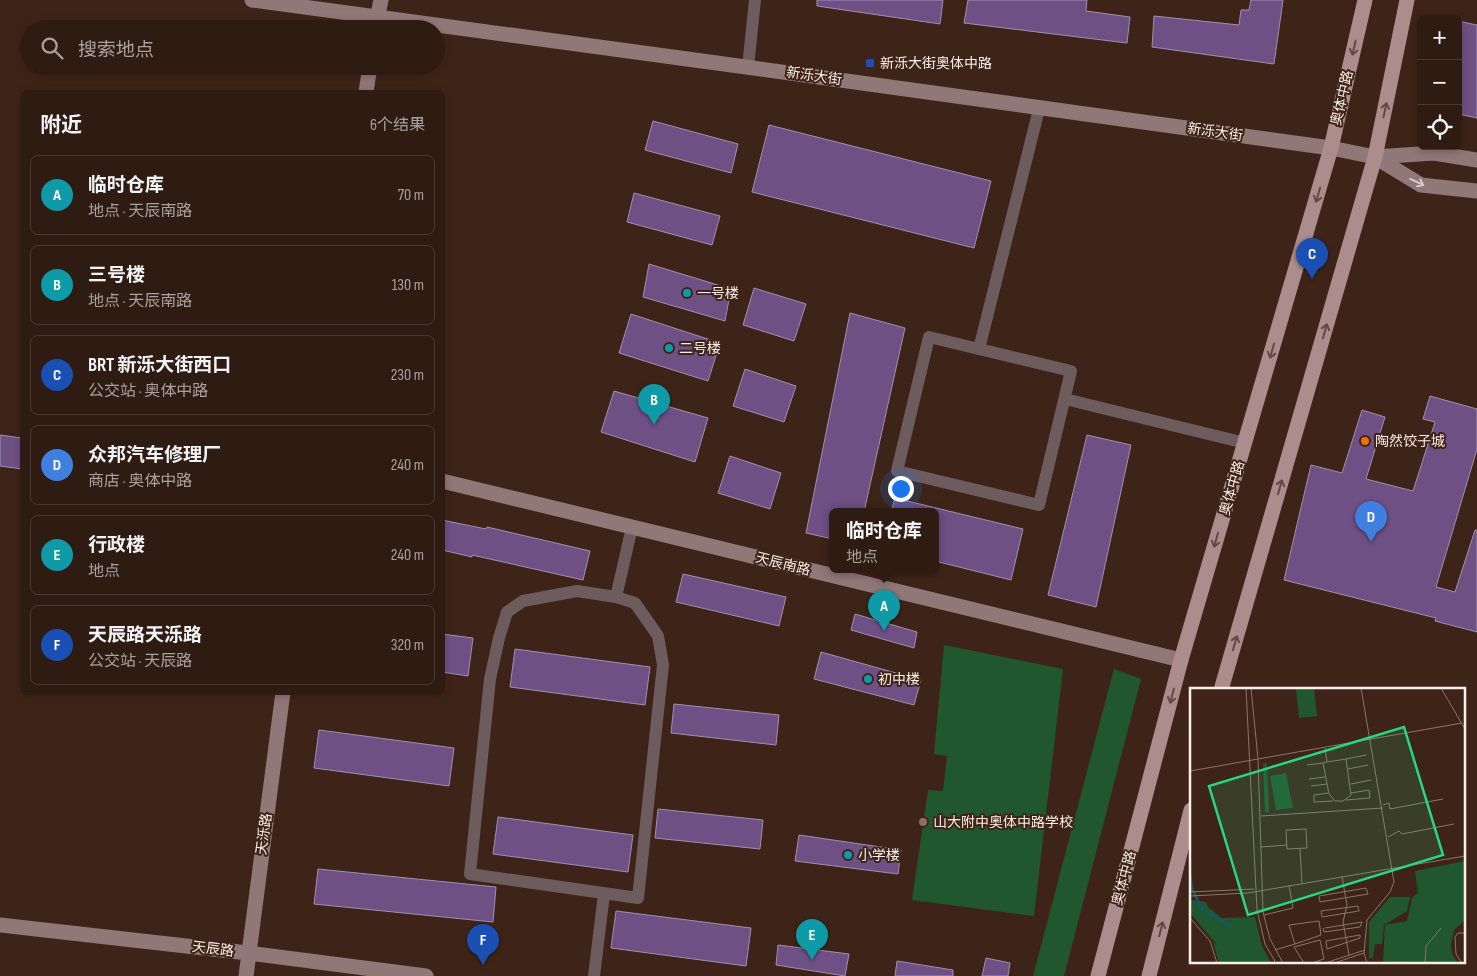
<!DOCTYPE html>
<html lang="zh">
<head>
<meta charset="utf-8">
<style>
  :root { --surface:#2e1b12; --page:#3a2820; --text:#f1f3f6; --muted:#a7a19f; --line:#493932; --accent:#2563eb }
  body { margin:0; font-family:"Sofia Sans Condensed","Noto Sans SC",sans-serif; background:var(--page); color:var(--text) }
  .controls { position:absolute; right:15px; top:15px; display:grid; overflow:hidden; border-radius:8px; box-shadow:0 2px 8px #0003 }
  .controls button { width:45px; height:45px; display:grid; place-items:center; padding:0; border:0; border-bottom:1px solid var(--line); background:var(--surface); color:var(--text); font:25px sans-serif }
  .you { position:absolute; left:900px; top:488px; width:18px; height:18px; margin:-12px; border:4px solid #fff; border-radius:50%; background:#1a73e8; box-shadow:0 0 0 8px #1a73e833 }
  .badge { display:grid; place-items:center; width:32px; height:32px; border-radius:50%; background:var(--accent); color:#fff; font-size:16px; font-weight:700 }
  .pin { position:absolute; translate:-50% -41px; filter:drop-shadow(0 1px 2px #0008) }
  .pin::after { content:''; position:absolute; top:26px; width:18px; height:15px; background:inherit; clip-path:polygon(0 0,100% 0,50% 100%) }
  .popup { position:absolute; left:829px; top:508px; width:110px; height:65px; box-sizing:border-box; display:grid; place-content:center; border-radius:8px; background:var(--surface); filter:drop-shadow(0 1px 4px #0005); font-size:16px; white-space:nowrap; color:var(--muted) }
  .popup b { font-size:19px; color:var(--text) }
  .popup::after { content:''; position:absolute; left:50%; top:100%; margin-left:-10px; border:10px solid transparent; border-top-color:var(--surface) }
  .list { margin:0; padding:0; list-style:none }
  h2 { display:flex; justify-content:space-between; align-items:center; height:65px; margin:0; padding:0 20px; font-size:21px }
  h2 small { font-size:16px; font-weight:400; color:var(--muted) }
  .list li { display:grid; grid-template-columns:32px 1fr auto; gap:15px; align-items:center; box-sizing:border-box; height:80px; margin:0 10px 10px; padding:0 10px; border:1px solid var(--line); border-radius:8px }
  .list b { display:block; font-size:19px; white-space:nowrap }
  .list p { margin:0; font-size:16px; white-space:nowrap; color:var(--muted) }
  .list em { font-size:16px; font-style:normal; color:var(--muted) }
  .icon { flex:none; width:28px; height:28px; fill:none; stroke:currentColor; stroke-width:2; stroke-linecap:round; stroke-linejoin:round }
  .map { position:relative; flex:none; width:1477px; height:976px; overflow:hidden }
  .search { position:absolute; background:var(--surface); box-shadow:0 2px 8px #0003; left:20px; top:20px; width:425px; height:55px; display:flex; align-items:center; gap:12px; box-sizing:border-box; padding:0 18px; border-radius:28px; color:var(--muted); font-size:19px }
  .panel { position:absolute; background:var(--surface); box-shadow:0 2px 8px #0003; left:20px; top:90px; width:425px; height:605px; border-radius:8px }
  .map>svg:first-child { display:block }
</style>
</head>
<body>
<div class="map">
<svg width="1477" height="976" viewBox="0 0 1477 976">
  <rect width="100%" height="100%" fill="#3e2418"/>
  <g fill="#21572e">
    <path d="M944,645L1063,669L1034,916L912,900L928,790L943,791L947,756L934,754Z"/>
    <path d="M1114,669L1141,679L1064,976H1033Z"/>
  </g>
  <g fill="#6f5085" stroke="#a090ad">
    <path d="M817,0H943L940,24L817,6Z"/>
    <path d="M968,0H1087L1086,11L1130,17L1127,43L964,23Z"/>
    <path d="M1251,0H1283L1274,64L1152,47L1154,16L1239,25L1241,10H1249Z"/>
    <path d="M1458,21L1477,25V118L1458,114Z"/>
    <path d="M653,121L738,144L731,173L645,150Z"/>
    <path d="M769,125L991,181L974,248L752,192Z"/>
    <path d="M634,193L720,216L712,245L627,222Z"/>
    <path d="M649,264L731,289L725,321L643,297Z"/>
    <path d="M754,288L806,304L794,341L743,325Z"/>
    <path d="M850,313L905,328L864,512H833V539L806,533Z"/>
    <path d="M631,314L720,343L708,381L619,353Z"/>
    <path d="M745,369L796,386L784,422L733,406Z"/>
    <path d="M614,391L708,418L695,462L601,432Z"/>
    <path d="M1430,396L1477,409V449L1436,587L1455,592L1475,530H1477V632L1435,621L1436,618L1284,580L1311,465L1342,473L1362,410L1385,417L1366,479L1413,491L1435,422L1423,419Z"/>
    <path d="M0,435L22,438V469L0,466Z"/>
    <path d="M1087,435L1131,445L1096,607L1048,595Z"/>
    <path d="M730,456L781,473L770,509L718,493Z"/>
    <path d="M895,498L1023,529L1011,580L935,561V512H891Z"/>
    <path d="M442,520L486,529L487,527L590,551L583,580L472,555V557L442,550Z"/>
    <path d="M683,574L786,597L779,626L676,602Z"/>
    <path d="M855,614L917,632L914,648L851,630Z"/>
    <path d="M442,634L473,638L468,676L442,672Z"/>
    <path d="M515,649L650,667L645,705L510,687Z"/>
    <path d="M821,652L921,680L914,705L814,679Z"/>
    <path d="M674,704L779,715L776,745L671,733Z"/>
    <path d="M319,730L454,748L449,786L314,768Z"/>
    <path d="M658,809L763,820L760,849L655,838Z"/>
    <path d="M498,817L633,835L628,872L493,854Z"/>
    <path d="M799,835L901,850L898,874L795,861Z"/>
    <path d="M318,869L496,887L493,922L314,904Z"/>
    <path d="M616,911L751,928L746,966L611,948Z"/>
    <path d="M778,945L849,954L845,976L776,965Z"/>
    <path d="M986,958L1010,963L1008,976H982Z"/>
    <path d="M897,961L953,970V976H895Z"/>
  </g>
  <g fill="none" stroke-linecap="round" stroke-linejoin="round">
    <g stroke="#6c5c5d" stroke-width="12">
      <path d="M748,67L755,0"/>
      <path d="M929,337L1071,371L1039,505L897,471Z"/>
      <path d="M979,349L1039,109"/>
      <path d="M1065,399L1245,443"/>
      <path d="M577,591L616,597L635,603L658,636L663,665L638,898L470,874L490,679L499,638L507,612L523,601Z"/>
      <path d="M616,597L632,527"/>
      <path d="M594,976L604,894"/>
    </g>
    <g stroke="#907778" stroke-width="15">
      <path d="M252,0C612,48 971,98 1331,148L1375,157L1434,153L1477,160"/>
      <path d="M375,29L381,0"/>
      <path d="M366,92L370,66"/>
      <path d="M1375,157L1421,185L1477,191"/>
      <path d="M442,481L1181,660"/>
      <path d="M0,925L248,953L426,976"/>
      <path d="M246,976L283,692"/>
    </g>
    <g stroke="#ac8c8d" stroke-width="15">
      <path d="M1221,690L1375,157L1407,0"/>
      <path d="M1098,976L1181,660L1331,148L1365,0"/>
      <path d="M1149,976L1191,810"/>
    </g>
  </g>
  <defs><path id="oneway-shaft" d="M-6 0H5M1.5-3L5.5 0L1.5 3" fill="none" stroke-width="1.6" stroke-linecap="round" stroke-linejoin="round" transform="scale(1.25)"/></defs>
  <g stroke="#644841">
    <use href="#oneway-shaft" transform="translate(1354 48) rotate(103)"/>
    <use href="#oneway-shaft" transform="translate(1385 110) rotate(-78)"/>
    <use href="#oneway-shaft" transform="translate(1318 195) rotate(106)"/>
    <use href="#oneway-shaft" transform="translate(1325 331) rotate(-74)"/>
    <use href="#oneway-shaft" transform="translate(1272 351) rotate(106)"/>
    <use href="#oneway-shaft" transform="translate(1280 487) rotate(-74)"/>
    <use href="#oneway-shaft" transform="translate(1216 540) rotate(106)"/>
    <use href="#oneway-shaft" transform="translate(1235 643) rotate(-74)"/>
    <use href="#oneway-shaft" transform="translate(1172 696) rotate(105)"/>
    <use href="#oneway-shaft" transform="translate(1161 929) rotate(-76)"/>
  </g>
  <use stroke="#dccac6" href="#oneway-shaft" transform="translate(1417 182) rotate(25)"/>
  <rect fill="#1a4fb4" stroke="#3e2418" stroke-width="2" x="865" y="58" width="10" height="10" rx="2.5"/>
  <g fill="#0f9aa8" stroke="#3e2418" stroke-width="2">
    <circle cx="687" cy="293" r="5"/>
    <circle cx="669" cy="348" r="5"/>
    <circle cx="868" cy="679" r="5"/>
    <circle cx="848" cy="855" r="5"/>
  </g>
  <circle fill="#e8710a" stroke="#3e2418" stroke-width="2" cx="1365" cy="441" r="5"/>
  <circle fill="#8d6e63" stroke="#3e2418" stroke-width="2" cx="923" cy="822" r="5"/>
  <g text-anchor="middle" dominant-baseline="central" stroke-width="4" stroke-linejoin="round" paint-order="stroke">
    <g font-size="14" fill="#fdeee8" stroke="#3e2418" text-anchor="start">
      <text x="880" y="63">新泺大街奥体中路</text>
      <text x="697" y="293">一号楼</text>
      <text x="679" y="348">二号楼</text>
      <text x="1375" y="441">陶然饺子城</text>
      <text x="878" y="679">初中楼</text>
      <text x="933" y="822">山大附中奥体中路学校</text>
      <text x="858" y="855">小学楼</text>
    </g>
    <g font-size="14" fill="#fdeee8" stroke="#3e2418">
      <text transform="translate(814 76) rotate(8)">新泺大街</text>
      <text transform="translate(1342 98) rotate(-77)">奥体中路</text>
      <text transform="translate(1215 132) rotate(8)">新泺大街</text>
      <text transform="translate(1232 488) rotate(-74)">奥体中路</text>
      <text transform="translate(783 564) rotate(14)">天辰南路</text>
      <text transform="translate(264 834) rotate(-82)">天泺路</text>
      <text transform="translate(1124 878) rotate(-75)">奥体中路</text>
      <text transform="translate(213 949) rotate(7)">天辰路</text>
    </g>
  </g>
  <g transform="translate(1190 688)">
    <rect width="275" height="275" fill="#3e2418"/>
    <path d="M106,0H124L127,28L109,30ZM73,75H77L79,124H75ZM96,85L103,120L86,122L80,88ZM275,173V232L264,242L261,256L262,266L268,275H193L195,237L217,233L222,210L228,205L225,183ZM200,209H220L217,223L194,237L192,256H185L183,270H179V234ZM0,212L16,214L18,219L32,230L65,229L72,258L81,275H29L23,254L28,258L1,226Z" fill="#21572e"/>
    <path fill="none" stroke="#12586c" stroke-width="2.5" d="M0,184L2,201L12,221L42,239"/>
    <path fill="none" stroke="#8a756b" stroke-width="1" d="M56,0L67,222L75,256L86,275M61,0L68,71L73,224L80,251L93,275M171,0L204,194L200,204L177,232L174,265L177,275M251,0L275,41M135,60L137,74L133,75L139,106L145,113H153L161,107L156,71L137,74M156,71L176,67M117,77L133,75M158,81L178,77M0,83L272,35M119,91L135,89M161,96L181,92M121,98L137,96M138,105L124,107V114L143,113M156,112L180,110L179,102L161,105M193,117L199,115L200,121L253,111M71,128L193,120M116,141L117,160L97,161L96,142ZM198,149L209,143L212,146L264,136M71,159L97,157M110,161L112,195M152,189L157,217L153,234L159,267M176,200L178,206L130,214L129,208ZM0,204L64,201M0,208L58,205L275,168M168,218L169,223L132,229L131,223ZM74,227L103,220L99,197M0,230L20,253L27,275M133,240L134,244L170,239L172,234L135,240M170,247V250L137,261L136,253ZM104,259L130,252L134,271L122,275M104,259L114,275M85,262L105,256L99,237L129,233L131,247L105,256M135,275L175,262M144,275L174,265M235,275L236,258L251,240M272,275L266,266L265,249L268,245H275"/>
    <path fill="#26d886" fill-opacity="0.15" stroke="#26d886" stroke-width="2.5" d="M214,39L253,167L58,227L19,98Z"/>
    <rect width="275" height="275" fill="none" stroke="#fdeee8" stroke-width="2.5"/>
  </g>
</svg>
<div class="controls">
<button>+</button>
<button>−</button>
<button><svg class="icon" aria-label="locate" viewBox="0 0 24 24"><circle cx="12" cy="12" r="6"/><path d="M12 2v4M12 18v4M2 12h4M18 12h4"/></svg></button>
</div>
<div class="you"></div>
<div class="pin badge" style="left:884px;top:631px;background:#0f9aa8">A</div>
<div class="popup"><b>临时仓库</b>地点</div>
<div class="pin badge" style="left:654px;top:425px;background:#0f9aa8">B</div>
<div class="pin badge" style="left:1312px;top:279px;background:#1a4fb4">C</div>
<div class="pin badge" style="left:1371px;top:542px;background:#3f7fe0">D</div>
<div class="pin badge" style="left:812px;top:960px;background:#0f9aa8">E</div>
<div class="pin badge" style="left:483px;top:965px;background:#1a4fb4">F</div>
<div class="search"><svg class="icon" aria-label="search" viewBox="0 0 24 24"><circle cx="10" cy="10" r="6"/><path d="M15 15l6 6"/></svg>搜索地点</div>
<section class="panel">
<h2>附近<small>6个结果</small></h2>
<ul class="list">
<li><span class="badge" style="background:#0f9aa8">A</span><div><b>临时仓库</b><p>地点 · 天辰南路</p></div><em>70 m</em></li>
<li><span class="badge" style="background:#0f9aa8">B</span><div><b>三号楼</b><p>地点 · 天辰南路</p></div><em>130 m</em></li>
<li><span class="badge" style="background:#1a4fb4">C</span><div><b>BRT 新泺大街西口</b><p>公交站 · 奥体中路</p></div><em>230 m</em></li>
<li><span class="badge" style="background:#3f7fe0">D</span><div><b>众邦汽车修理厂</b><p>商店 · 奥体中路</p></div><em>240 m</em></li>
<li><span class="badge" style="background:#0f9aa8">E</span><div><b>行政楼</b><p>地点</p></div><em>240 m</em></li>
<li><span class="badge" style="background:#1a4fb4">F</span><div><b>天辰路天泺路</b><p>公交站 · 天辰路</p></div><em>320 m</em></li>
</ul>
</section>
</div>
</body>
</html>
